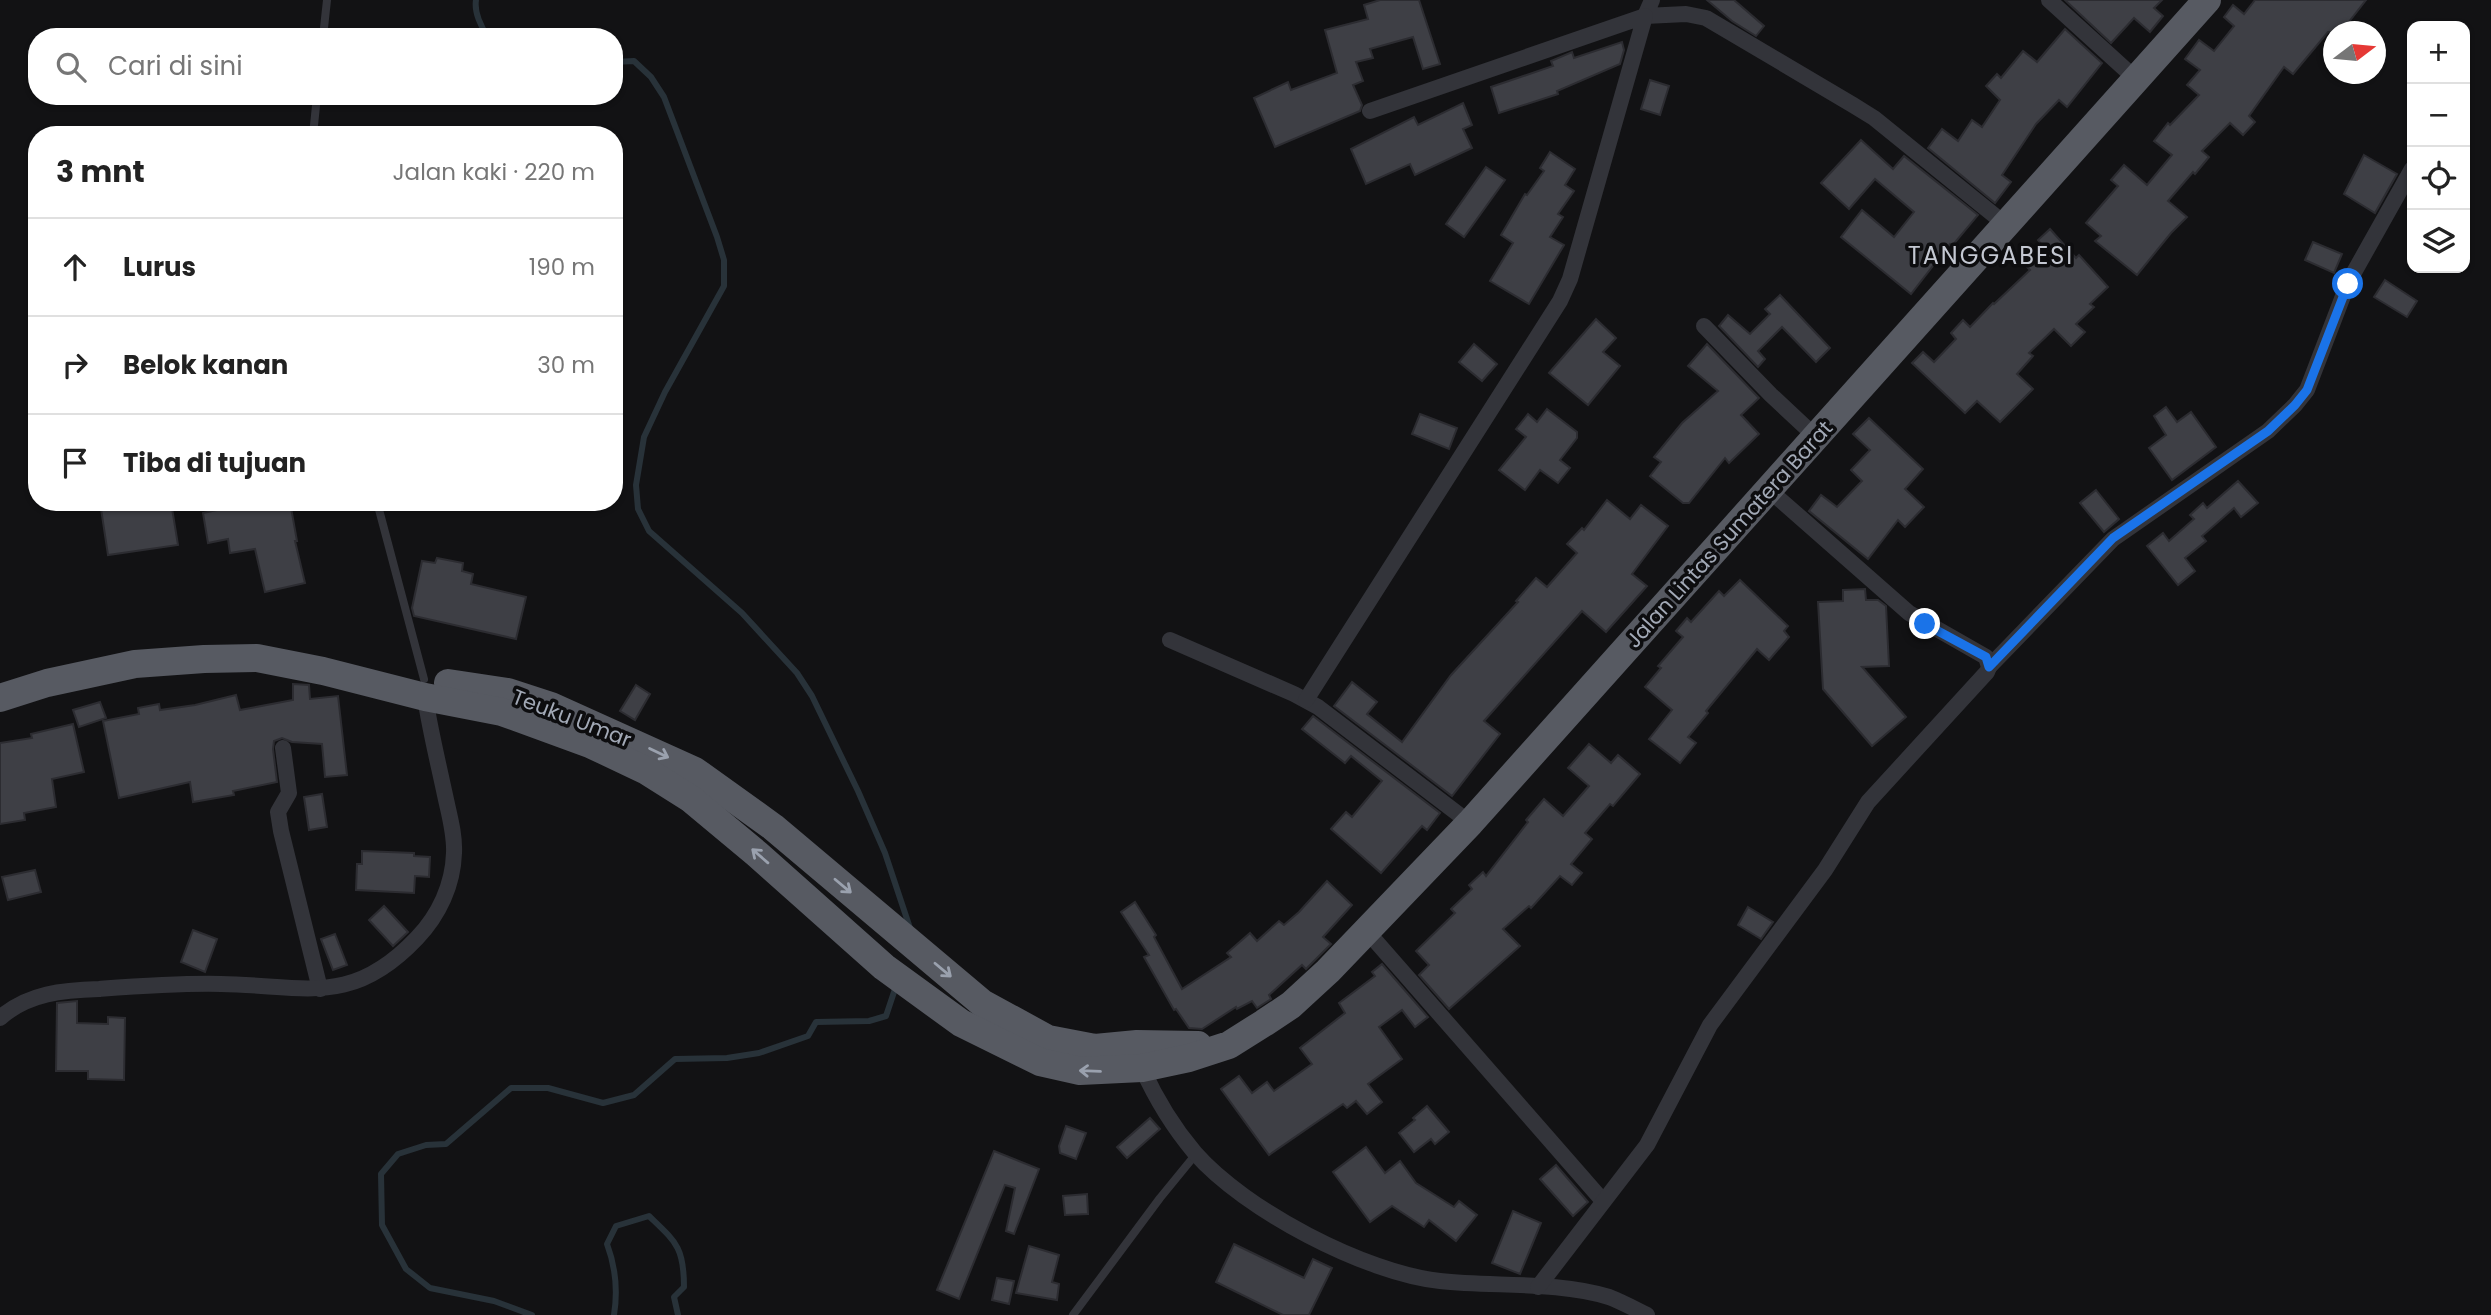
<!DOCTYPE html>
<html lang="id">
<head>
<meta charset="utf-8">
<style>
  :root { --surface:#fff; --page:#f2f2f2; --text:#222; --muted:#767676; --line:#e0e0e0 }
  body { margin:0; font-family:Poppins,sans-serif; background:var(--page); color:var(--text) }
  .controls { position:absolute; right:21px; top:21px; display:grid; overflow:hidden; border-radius:14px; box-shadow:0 2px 5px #0004 }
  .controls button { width:63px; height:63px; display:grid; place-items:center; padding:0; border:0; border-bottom:2px solid var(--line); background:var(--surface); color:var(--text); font:35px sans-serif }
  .compass { position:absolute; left:2323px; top:21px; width:63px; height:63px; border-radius:50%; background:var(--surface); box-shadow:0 2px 5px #0004; rotate:74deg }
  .stop { position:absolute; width:21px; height:21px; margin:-16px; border:5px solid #1a73e8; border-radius:50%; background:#fff }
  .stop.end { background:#1a73e8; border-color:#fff; box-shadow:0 2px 7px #0008 }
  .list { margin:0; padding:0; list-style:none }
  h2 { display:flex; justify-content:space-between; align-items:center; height:91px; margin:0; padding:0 28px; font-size:30px }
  h2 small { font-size:23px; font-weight:400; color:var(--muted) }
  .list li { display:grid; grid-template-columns:46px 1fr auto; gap:21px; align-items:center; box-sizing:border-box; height:98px; padding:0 28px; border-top:2px solid var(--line) }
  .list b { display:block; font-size:26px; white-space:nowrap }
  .list em { font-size:23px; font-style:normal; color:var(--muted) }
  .icon { flex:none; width:38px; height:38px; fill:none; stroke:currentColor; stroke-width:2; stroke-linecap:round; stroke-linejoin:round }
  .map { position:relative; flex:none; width:2491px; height:1315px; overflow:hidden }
  .search { position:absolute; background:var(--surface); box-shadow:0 2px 5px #0004; left:28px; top:28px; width:595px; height:77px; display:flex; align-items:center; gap:18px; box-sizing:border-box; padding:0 24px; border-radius:28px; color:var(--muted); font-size:26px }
  .panel { position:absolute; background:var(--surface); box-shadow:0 2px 5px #0004; left:28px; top:126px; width:595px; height:385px; border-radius:28px }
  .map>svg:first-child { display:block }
</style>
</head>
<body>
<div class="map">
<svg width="2491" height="1315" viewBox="0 0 2491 1315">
  <rect width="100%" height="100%" fill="#121214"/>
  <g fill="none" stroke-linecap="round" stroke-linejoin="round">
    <g stroke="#283239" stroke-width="6">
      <path d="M476,0C474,12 481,27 488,37"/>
      <path d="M614,62L634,61L651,77L664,97L717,237L724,260V286L665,392L644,437L636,485L638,509L649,531L742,613L797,673L812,696L858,791L885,853L910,928"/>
      <path d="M532,1315L494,1301L430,1288L406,1269L382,1225L381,1174L398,1154L426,1145L446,1144L511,1088H548L603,1103L634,1095L675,1059L727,1058L759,1053L808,1036L816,1022L869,1021L886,1016L896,986"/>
      <path d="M614,1315C618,1290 616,1268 607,1244L616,1226L649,1216C676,1242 684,1247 684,1287L674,1297L678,1315"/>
    </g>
  </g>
  <g fill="#3e3f45" stroke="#2c2c31" stroke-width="2">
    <path d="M1380,0H1419L1440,64L1423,69L1413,37L1370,49L1373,58L1356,62L1363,81L1353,85L1362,105L1360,111L1275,147L1254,98L1288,82L1291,90L1337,73L1325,30L1368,19L1364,5Z"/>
    <path d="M1707,0H1734L1764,26L1756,36L1732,21Z"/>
    <path d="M2065,0H2162L2154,8L2163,16L2150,32L2134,18L2111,43Z"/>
    <path d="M2255,0H2366L2341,32H2328L2293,74L2284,67L2249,116L2255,122L2243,135L2230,123L2202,151L2209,157L2195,174L2193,172L2168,201L2187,217L2171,233L2137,275L2095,241L2101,236L2086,223L2118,186L2111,180L2124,165L2147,185L2172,155L2154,141L2168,123L2170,125L2199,95L2187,85L2200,70L2185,59L2199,40L2214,51L2234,26L2224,17L2233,5L2244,14Z"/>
    <path d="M2065,29L2102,63L2067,107L2059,100L2036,124L2002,175L2011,182L1995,203L1928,148L1942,129L1958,141L1972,120L1982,127L2000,100L1986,86L1997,74L2001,78L2023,51L2037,62Z"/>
    <path d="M1622,42L1624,50L1620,64L1557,91L1558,94L1499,113L1491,87L1553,66L1551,61L1572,52L1574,58Z"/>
    <path d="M1650,80L1669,86L1660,115L1641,109Z"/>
    <path d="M1463,103L1472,125L1463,129L1472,148L1415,175L1410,164L1366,184L1351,149L1414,117L1418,125Z"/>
    <path d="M1861,140L1893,169L1904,156L1978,215L1952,246L1950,244L1911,294L1841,237L1862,210L1894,237L1914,212L1875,179L1849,209L1821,183Z"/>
    <path d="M1550,152L1575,169L1565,185L1574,191L1558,214L1563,217L1550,237L1564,245L1529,304L1490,281L1513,243L1501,235L1525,194L1527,195L1544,171L1540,168Z"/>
    <path d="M2364,155L2397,174L2375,213L2344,194Z"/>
    <path d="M1486,167L1505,180L1464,237L1446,224Z"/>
    <path d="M2050,229L2076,258L2079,255L2108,287L2090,304L2094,307L2076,324L2085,332L2071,346L2054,329L2029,353L2033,356L2017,374L2033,389L2000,422L1977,401L1965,413L1912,363L1923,352L1934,362L1956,339L1951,333L1963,320L1970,327L1993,303L1994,304L2030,270L2027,267L2045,249L2038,240Z"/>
    <path d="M2313,242L2342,254L2334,273L2305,260Z"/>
    <path d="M2385,280L2417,301L2407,317L2374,297Z"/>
    <path d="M1780,295L1830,348L1816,362L1782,327L1758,351L1765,359L1758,367L1719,326L1728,315L1750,334L1770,314L1765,309Z"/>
    <path d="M1596,319L1616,338L1603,352L1620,366L1588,405L1549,373Z"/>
    <path d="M1474,344L1497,364L1482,381L1459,362Z"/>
    <path d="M1707,344L1759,398L1741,415L1759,434L1729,463L1725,458L1689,503H1683L1650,476L1661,462L1654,457L1682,423L1718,391L1688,366Z"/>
    <path d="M2166,407L2177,422L2191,412L2216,447L2172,480L2149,448L2166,435L2154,416Z"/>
    <path d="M1547,409L1577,432V438L1560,460L1570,468L1558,483L1540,470L1525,490L1499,470L1526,437L1516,429L1528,414L1537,422Z"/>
    <path d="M1420,414L1457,428L1449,449L1412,434Z"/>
    <path d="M1869,418L1923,469L1905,489L1924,507L1905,527L1898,520L1868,559L1809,511L1821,495L1837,507L1862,481L1851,470L1870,450L1853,434Z"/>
    <path d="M2238,481L2258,503L2241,517L2234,508L2202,536L2206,541L2185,558L2195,571L2178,585L2147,546L2163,533L2169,541L2194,519L2190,515L2203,503L2207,508Z"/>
    <path d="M2096,490L2119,519L2104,532L2080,503Z"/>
    <path d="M1607,500L1630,519L1641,505L1668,526L1632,574L1647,586L1606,632L1582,611L1484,721L1500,734L1452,796L1334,706L1352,682L1377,702L1367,714L1402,742L1451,675L1518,602L1516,601L1536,578L1547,587L1577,553L1567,544L1582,528L1584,530Z"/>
    <path d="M100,502H171L178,545L108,555Z"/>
    <path d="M221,502H290L297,541H295L305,583L265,592L255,549L230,553L228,539L208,543L203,513L222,509Z"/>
    <path d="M437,558L463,563L462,571L473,574L471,584L526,597L516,639L414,616L412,608L422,561L435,563Z"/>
    <path d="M1740,580L1788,626L1784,631L1789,637L1769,660L1757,649L1706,711L1708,713L1688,737L1696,743L1680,763L1649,739L1672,710L1645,687L1661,668L1658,666L1683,637L1676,631L1687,618L1691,622L1719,591L1724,596Z"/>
    <path d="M1865,589L1866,600H1878L1886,606L1889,666L1862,667L1906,717L1872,746L1823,689L1818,602L1843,601V590Z"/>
    <path d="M293,684L309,685L310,699L338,696L347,775L325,777L322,744L292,742L282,738L274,741L273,749L277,782L233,791L234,795L193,802L190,782L119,798L103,721L139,714L138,708L159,704L160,710L195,705L236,695L240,710L293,700Z"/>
    <path d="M636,685L650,694L635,720L620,711Z"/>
    <path d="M100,702L106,718L79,727L73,710Z"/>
    <path d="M1313,716L1440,813L1427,830L1422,826L1381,873L1331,829L1346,812L1352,817L1382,781L1351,756L1345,763L1302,729Z"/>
    <path d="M73,724L84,772L52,779L56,807L24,813L25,820L0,824V743L32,738L31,734Z"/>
    <path d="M1589,744L1611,763L1618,755L1640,774L1613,806L1610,804L1585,833L1592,839L1571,864L1582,873L1572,885L1560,876L1531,908L1529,906L1503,929L1520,946L1449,1009L1419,975L1429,965L1416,951L1455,913L1451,909L1472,889L1469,885L1483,872L1486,876L1528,822L1526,820L1544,799L1563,816L1589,786L1568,768Z"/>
    <path d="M322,794L327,827L309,830L304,797Z"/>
    <path d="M362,851L414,853V856L430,857L429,877L415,876L414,893L356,890L357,864H362Z"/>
    <path d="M35,870L41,892L8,900L2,877Z"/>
    <path d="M1327,881L1352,905L1323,937L1331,944L1306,969L1302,965L1269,995L1271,999L1257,1008L1252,1001L1237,1009L1236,1007L1202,1029L1189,1028L1176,1009L1174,1010L1144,957L1149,955L1121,912L1135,902L1156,935L1154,937L1182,989L1231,957L1227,953L1250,933L1257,941L1279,921L1284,925L1299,912Z"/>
    <path d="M384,906L408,932L393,946L369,920Z"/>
    <path d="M1748,907L1773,922L1761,939L1738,925Z"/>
    <path d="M193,930L217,939L205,972L181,962Z"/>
    <path d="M335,934L347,965L333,970L321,939Z"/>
    <path d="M1382,964L1428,1017L1415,1027L1402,1010L1379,1027L1402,1059L1368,1084L1382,1102L1367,1114L1356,1101L1347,1108L1343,1104L1269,1155L1221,1089L1239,1076L1252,1093L1267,1082L1274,1091L1312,1064L1300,1048L1345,1013L1339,1003L1375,976L1372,972Z"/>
    <path d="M77,1001V1023L108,1024V1017L125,1018L124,1080L88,1079V1071H56L57,1003Z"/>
    <path d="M1427,1106L1449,1132L1435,1144L1431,1139L1414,1152L1399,1133L1415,1120L1413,1118Z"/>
    <path d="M1150,1118L1160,1129L1127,1158L1117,1147Z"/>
    <path d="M1066,1126L1086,1133L1076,1159L1060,1153L1059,1146Z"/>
    <path d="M1366,1147L1385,1173L1400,1161L1416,1183L1454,1207L1459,1201L1477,1215L1456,1241L1429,1220L1424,1227L1392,1206L1370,1222L1333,1172Z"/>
    <path d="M994,1151L1039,1169L1014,1234L1006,1231L1015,1188L1005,1185L959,1299L937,1290Z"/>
    <path d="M1556,1165L1588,1202L1573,1216L1540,1179Z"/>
    <path d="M1087,1194L1088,1214L1065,1215L1063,1196Z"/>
    <path d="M1513,1211L1541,1223L1520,1274L1492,1263Z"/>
    <path d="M1234,1244L1304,1278L1313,1259L1332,1268L1309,1315H1283L1216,1282Z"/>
    <path d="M1029,1246L1059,1255L1052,1282L1059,1284L1057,1300L1016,1293Z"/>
    <path d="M997,1278L1014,1281L1009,1304L992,1300Z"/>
  </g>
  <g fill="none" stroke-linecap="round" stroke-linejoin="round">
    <g stroke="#33343a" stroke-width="8">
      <path d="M323,37L327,0"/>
      <path d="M313,135L317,96"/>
      <path d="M377,502L424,679"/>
      <path d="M1073,1315L1160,1198L1196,1154"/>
    </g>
    <g stroke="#33343a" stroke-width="16">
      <path d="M1652,0L1645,16L1686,14L1706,18L1853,105L1874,118L2005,224"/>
      <path d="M2049,0L2137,80"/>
      <path d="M1704,326L1771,395L1816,437"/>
      <path d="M1170,640L1294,694L1318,707L1470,823"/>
      <path d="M1989,667L2113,539L2268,431L2295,405L2307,390L2348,283L2412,169"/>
      <path d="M1306,700L1560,301L1570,279L1645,16L1370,111"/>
      <path d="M283,748L289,793L278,812L281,831L320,989"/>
      <path d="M1366,930L1603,1201"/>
      <path d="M0,1018C28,993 64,990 99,989C140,986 180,983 221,984C304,985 351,1008 417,938C439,915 453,885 454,853C455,834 449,814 445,795C438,762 430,730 425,697"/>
      <path d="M1142,1068C1156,1099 1173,1127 1195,1153C1245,1210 1365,1273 1440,1281C1494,1287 1557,1281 1609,1297C1622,1302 1635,1309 1647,1315"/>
      <path d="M1538,1287L1647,1145L1710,1025L1825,870L1868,802L1987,672L1989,667L1986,657L1909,613L1768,489"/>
    </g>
    <g stroke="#575a62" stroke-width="28">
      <path d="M448,683L508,692L551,706L695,771L773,827L982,1003L1048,1039L1095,1048L1137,1044L1198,1045"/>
      <path d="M0,698L47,683L135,664L204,659L257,658L323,671L425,697L502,712L590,744L645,770L691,799L757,854L884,967L961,1023L1040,1062L1080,1071L1142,1068L1189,1058L1229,1045L1264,1023L1291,1005L1328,971L1470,823L2207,0"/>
    </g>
  </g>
  <defs><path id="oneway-shaft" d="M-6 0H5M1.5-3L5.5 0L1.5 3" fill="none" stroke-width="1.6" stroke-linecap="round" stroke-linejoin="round" transform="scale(1.75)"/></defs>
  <g stroke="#9aa1ae">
    <use href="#oneway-shaft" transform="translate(659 753) rotate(26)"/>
    <use href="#oneway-shaft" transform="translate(760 856) rotate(-139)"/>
    <use href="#oneway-shaft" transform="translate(843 886) rotate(40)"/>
    <use href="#oneway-shaft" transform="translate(943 970) rotate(40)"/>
    <use href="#oneway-shaft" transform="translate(1090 1071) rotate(-178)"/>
  </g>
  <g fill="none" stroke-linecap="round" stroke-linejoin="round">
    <path stroke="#1a73e8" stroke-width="9" d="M1925,624L1986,657L1989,667L2113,538L2268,431L2295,405L2307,390L2348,284"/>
  </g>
  <g text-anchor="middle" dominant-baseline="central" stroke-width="7" stroke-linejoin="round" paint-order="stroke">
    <g font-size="21" fill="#a2a9b6" stroke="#0d0d0f">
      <text transform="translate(1729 534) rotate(-48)">Jalan Lintas Sumatera Barat</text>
      <text transform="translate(572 718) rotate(21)">Teuku Umar</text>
    </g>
    <g font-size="24" letter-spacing="2" fill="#c4c8d2" stroke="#0d0d0f">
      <text x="1991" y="255">TANGGABESI</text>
    </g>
  </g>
</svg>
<div class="controls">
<button>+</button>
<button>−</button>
<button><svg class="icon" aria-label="locate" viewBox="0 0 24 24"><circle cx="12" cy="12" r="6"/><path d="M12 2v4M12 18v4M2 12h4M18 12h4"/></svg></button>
<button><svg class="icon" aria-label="layers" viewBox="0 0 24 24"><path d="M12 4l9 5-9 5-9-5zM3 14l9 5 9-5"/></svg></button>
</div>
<svg class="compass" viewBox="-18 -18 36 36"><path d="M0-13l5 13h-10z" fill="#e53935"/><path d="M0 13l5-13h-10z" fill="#767676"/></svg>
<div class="stop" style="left:2348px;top:284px"></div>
<div class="stop end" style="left:1925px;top:624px"></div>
<div class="search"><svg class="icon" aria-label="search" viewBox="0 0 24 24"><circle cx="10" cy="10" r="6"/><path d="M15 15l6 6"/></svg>Cari di sini</div>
<section class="panel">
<h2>3 mnt<small>Jalan kaki · 220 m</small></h2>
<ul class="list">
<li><svg class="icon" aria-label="ahead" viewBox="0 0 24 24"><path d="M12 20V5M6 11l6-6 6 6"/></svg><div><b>Lurus</b></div><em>190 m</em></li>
<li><svg class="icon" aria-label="right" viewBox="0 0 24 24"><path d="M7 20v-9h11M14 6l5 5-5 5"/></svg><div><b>Belok kanan</b></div><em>30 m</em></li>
<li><svg class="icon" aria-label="arrive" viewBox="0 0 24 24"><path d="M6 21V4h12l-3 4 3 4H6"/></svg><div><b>Tiba di tujuan</b></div></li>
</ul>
</section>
</div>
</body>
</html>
